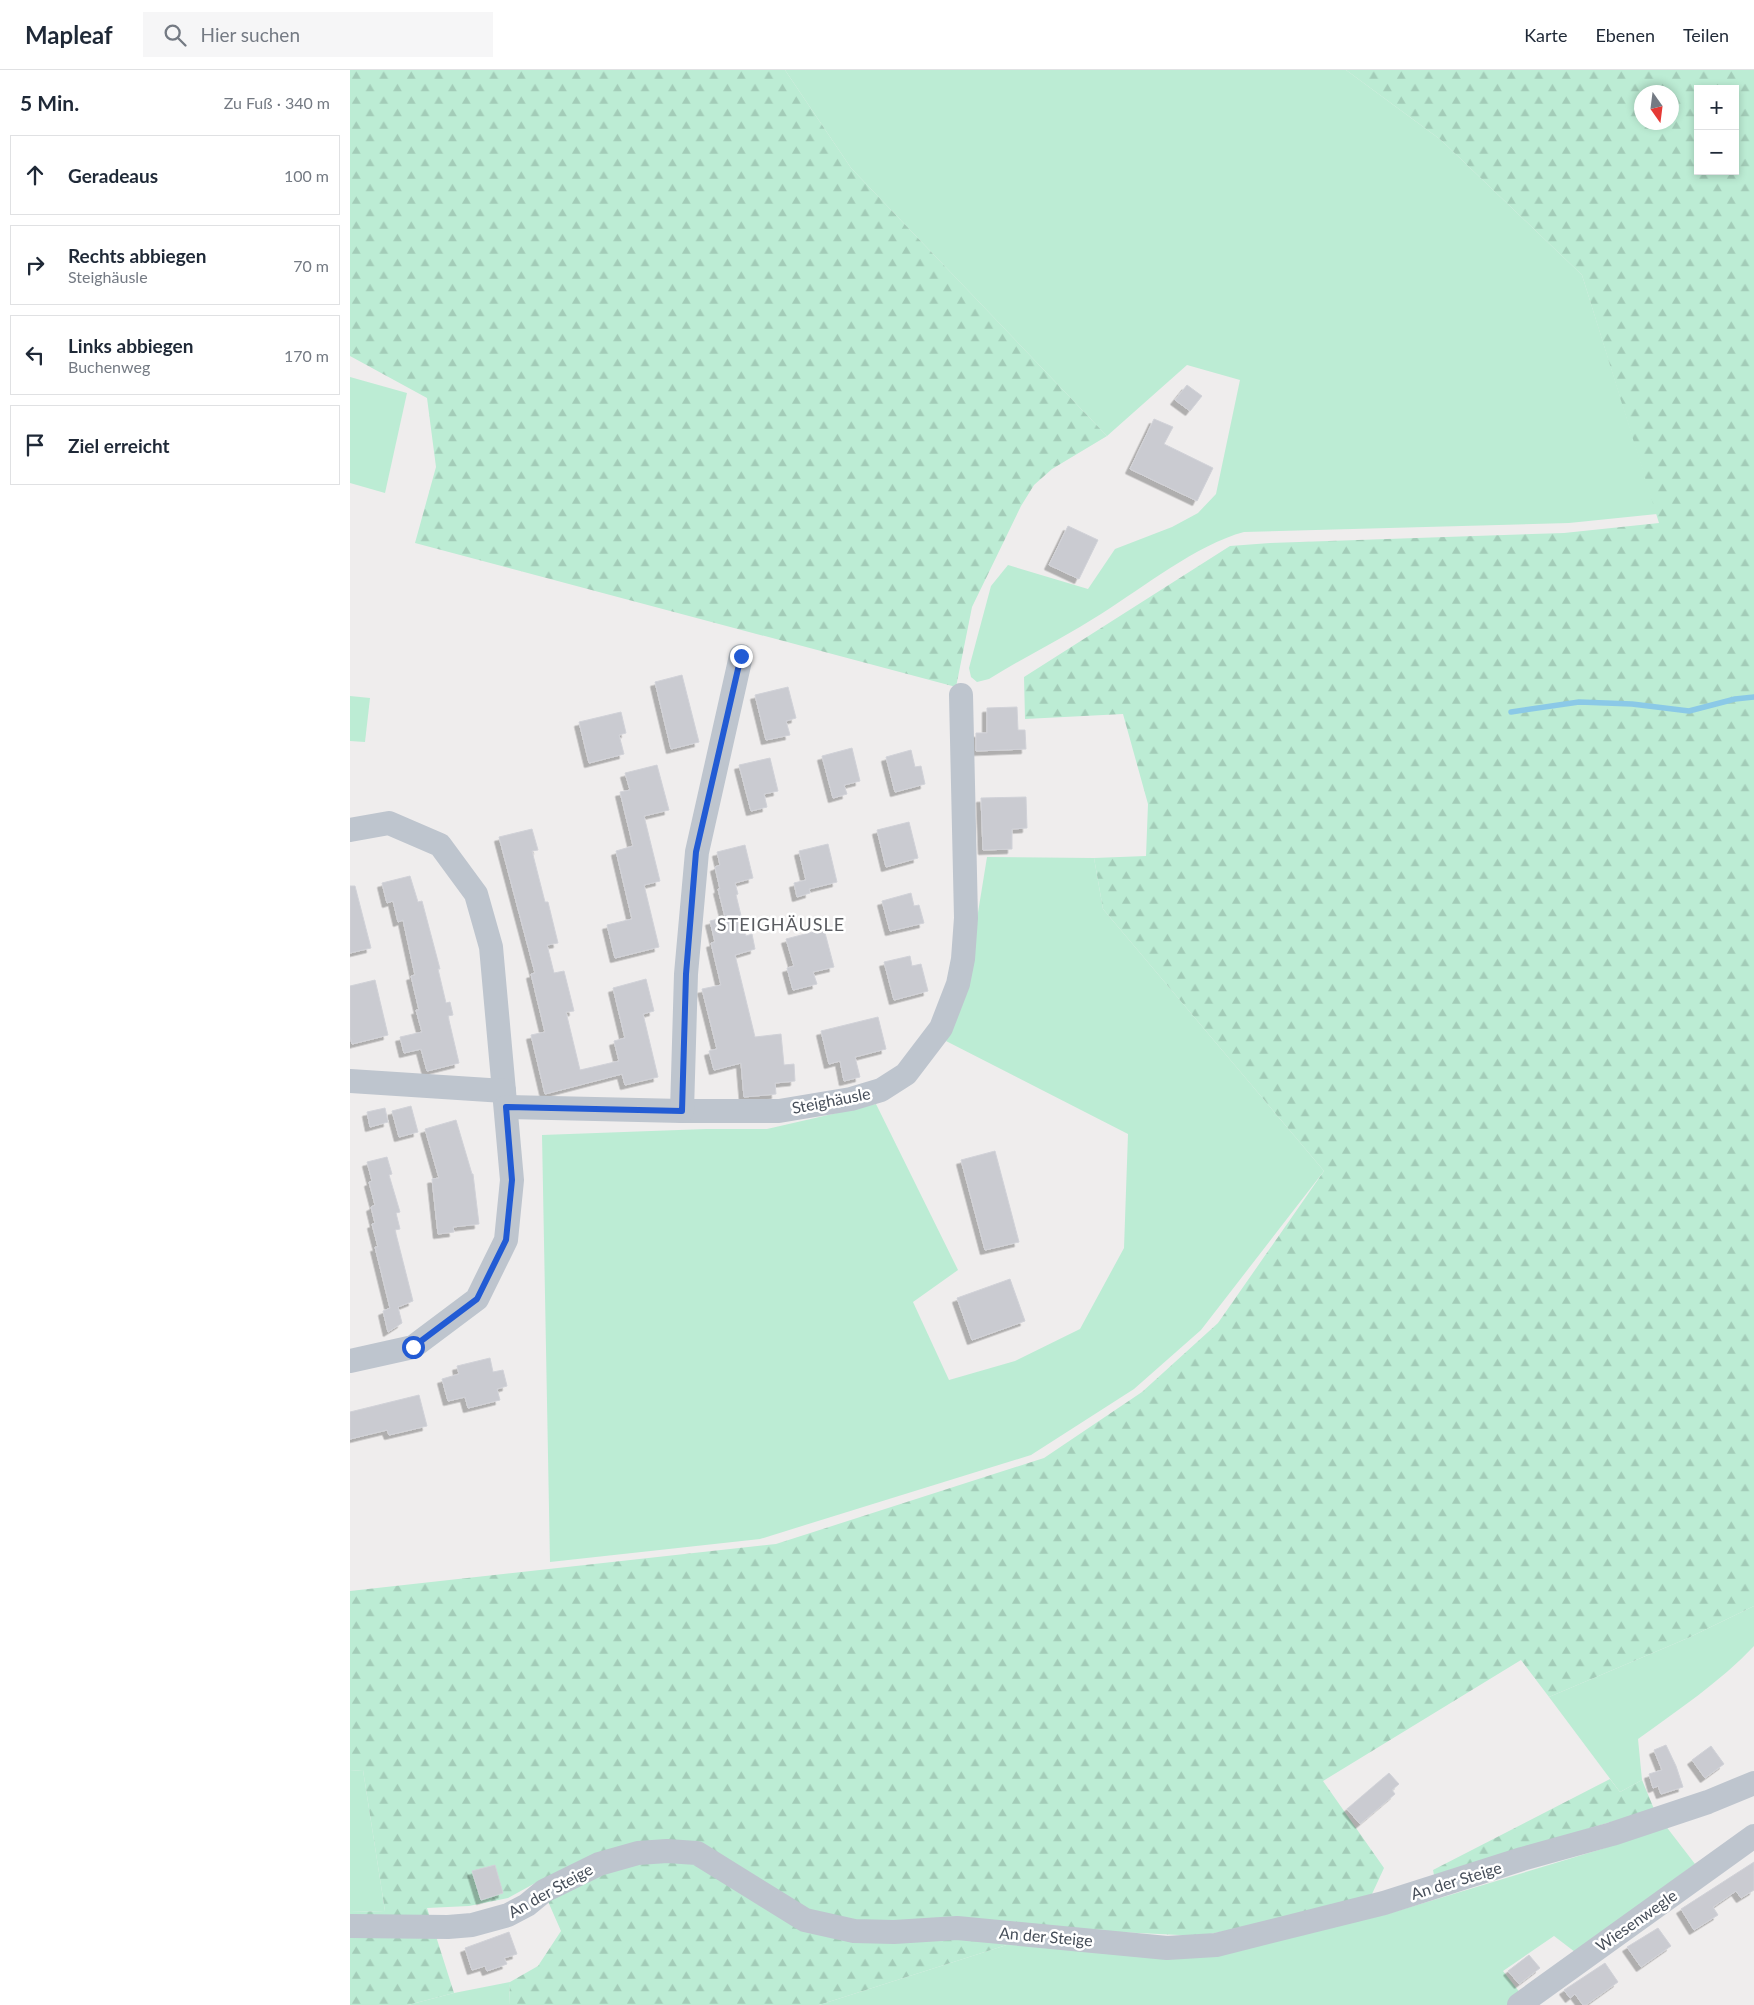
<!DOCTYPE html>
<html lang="de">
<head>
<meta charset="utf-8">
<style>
  :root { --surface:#fff; --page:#f6f6f7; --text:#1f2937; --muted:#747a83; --line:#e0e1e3 }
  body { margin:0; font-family:Lato,sans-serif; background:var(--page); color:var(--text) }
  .controls { position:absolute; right:15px; top:15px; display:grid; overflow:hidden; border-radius:0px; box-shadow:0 2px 8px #0003 }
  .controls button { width:45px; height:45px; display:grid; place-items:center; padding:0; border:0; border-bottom:1px solid var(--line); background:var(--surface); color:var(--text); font:25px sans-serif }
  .compass { position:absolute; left:1284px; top:15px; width:45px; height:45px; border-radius:50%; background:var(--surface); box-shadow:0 2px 8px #0003; rotate:166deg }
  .stop { position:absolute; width:15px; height:15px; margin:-11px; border:4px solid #225bd4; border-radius:50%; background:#fff }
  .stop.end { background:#225bd4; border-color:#fff; box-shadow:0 1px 5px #0008 }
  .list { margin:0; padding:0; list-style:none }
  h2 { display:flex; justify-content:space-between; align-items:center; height:65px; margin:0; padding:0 20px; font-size:21px }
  h2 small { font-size:16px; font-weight:400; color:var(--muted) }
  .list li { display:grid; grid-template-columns:32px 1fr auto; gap:15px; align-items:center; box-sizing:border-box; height:80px; margin:0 10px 10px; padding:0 10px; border:1px solid var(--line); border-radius:0px }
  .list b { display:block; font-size:19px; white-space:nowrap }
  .list p { margin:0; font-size:16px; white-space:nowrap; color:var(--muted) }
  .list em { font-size:16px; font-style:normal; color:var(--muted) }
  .icon { flex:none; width:28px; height:28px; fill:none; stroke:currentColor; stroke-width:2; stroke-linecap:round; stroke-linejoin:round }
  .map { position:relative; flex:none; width:1404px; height:1935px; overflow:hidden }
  header { display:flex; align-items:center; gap:30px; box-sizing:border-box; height:70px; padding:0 25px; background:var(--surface); border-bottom:1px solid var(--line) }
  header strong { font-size:24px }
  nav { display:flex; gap:28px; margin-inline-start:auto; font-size:18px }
  .search { width:350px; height:45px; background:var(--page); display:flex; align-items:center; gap:12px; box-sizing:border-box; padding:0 18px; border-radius:0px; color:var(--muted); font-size:19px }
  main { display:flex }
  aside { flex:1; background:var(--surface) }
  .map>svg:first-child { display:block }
</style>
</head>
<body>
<header>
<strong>Mapleaf</strong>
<div class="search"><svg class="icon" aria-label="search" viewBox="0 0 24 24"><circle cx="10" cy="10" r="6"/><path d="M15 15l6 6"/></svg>Hier suchen</div>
<nav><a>Karte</a><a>Ebenen</a><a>Teilen</a></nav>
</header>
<main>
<aside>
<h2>5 Min.<small>Zu Fuß · 340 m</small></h2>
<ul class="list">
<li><svg class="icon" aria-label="ahead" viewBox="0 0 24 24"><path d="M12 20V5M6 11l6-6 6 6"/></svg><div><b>Geradeaus</b></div><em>100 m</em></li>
<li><svg class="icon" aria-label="right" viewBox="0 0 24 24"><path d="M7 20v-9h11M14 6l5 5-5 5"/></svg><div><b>Rechts abbiegen</b><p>Steighäusle</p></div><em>70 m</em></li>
<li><svg class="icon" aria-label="left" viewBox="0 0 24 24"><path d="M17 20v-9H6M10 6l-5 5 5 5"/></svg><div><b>Links abbiegen</b><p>Buchenweg</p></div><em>170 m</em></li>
<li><svg class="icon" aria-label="arrive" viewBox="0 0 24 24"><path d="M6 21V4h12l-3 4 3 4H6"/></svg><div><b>Ziel erreicht</b></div></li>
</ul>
</aside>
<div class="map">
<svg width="1404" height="1935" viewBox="0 0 1404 1935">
  <defs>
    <pattern id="forest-firs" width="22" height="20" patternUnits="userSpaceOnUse" patternTransform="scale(1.25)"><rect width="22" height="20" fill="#bcecd4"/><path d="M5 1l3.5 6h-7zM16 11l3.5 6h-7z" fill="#a3ccb8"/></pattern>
    <filter id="shadow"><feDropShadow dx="-4.5" dy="4.5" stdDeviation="0" flood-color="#0004"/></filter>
  </defs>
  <rect width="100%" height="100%" fill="#efeded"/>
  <g fill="#bcecd4">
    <path d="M435,0H996L1091,70L1232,205L1307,444L1219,453L894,462C848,474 792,518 751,544C715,567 676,586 639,609L627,612L621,607L619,598L641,516L658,495L738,519L765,479L822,457L848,443L866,424L890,310L837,295L757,366L501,98Z"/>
    <path d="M0,307L57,323L35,423L0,413Z"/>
    <path d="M0,626L20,628L15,672L0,671Z"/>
    <path d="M637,787L744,788L753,839L974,1101L851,1260L784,1319L681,1385L410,1469L200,1492L192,1065L356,1059H417L526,1034L608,1200L563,1232L599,1310L665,1291L730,1259L774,1178L778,1064L596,971L620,892Z"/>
    <path d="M1404,1536V1576C1370,1612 1328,1640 1288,1669L1292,1710L1270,1722L1199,1627L1338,1568Z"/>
    <path d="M13,1700L35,1841L0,1842V1701Z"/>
    <path d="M1315,1755L1345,1794L1225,1882L1204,1866L1153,1901L1171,1924L1158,1935H469L666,1872L816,1887L1034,1845L1255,1778Z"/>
    <path d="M160,1912L159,1935H58L104,1923Z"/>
  </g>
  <g fill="url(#forest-firs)" fill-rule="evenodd">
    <path d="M0,0H435L501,98L757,366L702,399L684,415L671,436L622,537L606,617L65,473L86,397L77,328L0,286Z"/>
    <path d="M996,0H1404V1536L1338,1568L1199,1627L1171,1590L973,1711L1034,1798L1022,1824L938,1848L850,1866L768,1862L666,1872L469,1935H159L160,1912L188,1896L211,1861L189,1811L158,1828L119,1836L77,1838L104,1923L58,1935H0V1842L35,1841L13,1700L0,1701V1521L426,1474L694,1388L792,1322L868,1253L974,1101L753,839L744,788L796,786L798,734L773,644L675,649L674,607L880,476L920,473L1214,463L1309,453L1232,205L1091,70ZM1348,19H1385V101H1348ZM1292,22H1322V52H1292Z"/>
    <path d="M1260,1709L1270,1722L1292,1710L1304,1739L1084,1805L1083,1800Z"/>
  </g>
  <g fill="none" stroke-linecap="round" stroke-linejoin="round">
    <path stroke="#8bc9e7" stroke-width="5.5" d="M1161,642L1229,632L1282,634L1339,641L1385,629L1404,627"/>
  </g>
  <g fill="#cacbd1" stroke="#d1d2d8" filter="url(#shadow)">
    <path d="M837,315L852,326L840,341L825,330Z"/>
    <path d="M804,349L823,357L814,374L863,398L847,431L780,399Z"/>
    <path d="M718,456L748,470L729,509L699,495Z"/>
    <path d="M332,605L349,672L321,679L305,612Z"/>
    <path d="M438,617L446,648L436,651L440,665L416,670L405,625Z"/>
    <path d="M667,637L668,660H675L676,679L626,681V663H637V638Z"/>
    <path d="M271,642L276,663L269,665L274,684L239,693L229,652Z"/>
    <path d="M502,678L510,711L494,715L497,724L483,728L472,686Z"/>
    <path d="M561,680L565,697L571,696L575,714L545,722L536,687Z"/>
    <path d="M420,688L428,721L414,724L417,737L401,741L389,695Z"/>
    <path d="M307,695L319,740L294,746L310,811L294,815L309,877L265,888L257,855L282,849L266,781L283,776L270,722L280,720L275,703Z"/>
    <path d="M676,727L677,758L662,759V779L633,780L631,728Z"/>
    <path d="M559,752L568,788L536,797L527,760Z"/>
    <path d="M182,759L188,780L182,781L195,832H198L208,873L197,875L204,903L214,901L224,941L216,942L230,1000L269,991L264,971L275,968L263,918L296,909L304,941L293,944L308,1007L275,1015L272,1004L195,1024L181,965L195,962L181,904L185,903L149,767Z"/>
    <path d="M478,774L487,812L459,819L460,823L447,827L444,813L456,810L449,781Z"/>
    <path d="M395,775L403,808L385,813L388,824L386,825L396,866L402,864L405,879L385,885L405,967L431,964L434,995L444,994L445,1011L425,1013L426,1024L394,1027L391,993L364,1000L359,981L367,979L352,919L371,915L361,873L365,872L360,851L375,847L368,819H370L365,797L370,795L367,782Z"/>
    <path d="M60,806L68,832L72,831L90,899H88L96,933L100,932L103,945L98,946L109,993L77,1001L71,979L54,983L50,967L72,962L66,940H69L61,906L65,905L53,850L48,852L43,831L37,833L32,813Z"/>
    <path d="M0,816H5L21,878L0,883Z"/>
    <path d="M561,823L564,836L569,835L574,853L540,861L532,831Z"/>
    <path d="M474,859L484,897L463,902L467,914L443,920L437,898L444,896L436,869Z"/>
    <path d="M560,886L562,896L571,894L578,921L544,930L534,892Z"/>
    <path d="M25,910L38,965L2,974L0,966V916Z"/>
    <path d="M528,947L536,979L505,987L510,1007L494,1011L490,991L479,994L471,961Z"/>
    <path d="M61,1036L68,1062L49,1067L42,1041Z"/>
    <path d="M35,1038L38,1052L20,1057L17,1042Z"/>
    <path d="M106,1050L122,1104H123L129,1154L103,1157L104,1162L88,1164L82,1109L89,1108L75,1059Z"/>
    <path d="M645,1081L669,1172L635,1180L611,1090Z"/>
    <path d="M37,1087L42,1104L39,1105L50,1142L46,1143L50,1159L45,1160L63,1231L48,1237L52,1253L38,1262L33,1241L40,1238L25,1177H28L22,1154L25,1153L21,1137L25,1135L19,1112L22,1111L17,1092Z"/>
    <path d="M660,1209L675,1251L622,1270L607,1228Z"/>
    <path d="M140,1288L143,1302L153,1300L157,1316L147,1319L150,1330L118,1338L115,1327L98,1331L92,1309L109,1304L107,1296Z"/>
    <path d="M69,1325L77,1356L39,1365L37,1360L0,1369V1342Z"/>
    <path d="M1316,1675L1326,1696L1333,1717L1311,1724L1308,1716L1303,1718L1299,1704L1312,1700L1304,1680Z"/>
    <path d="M1361,1676L1374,1694L1355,1708L1342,1690Z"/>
    <path d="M1039,1703L1049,1714L1042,1720L1045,1724L1010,1754L997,1739Z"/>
    <path d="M1404,1792V1820L1391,1828L1386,1821L1363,1837L1368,1845L1344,1860L1331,1839Z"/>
    <path d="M145,1795L153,1823L131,1830L122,1801Z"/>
    <path d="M1308,1858L1321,1876L1291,1897L1277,1877Z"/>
    <path d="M159,1862L167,1884L154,1888L157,1894L137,1901L135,1896L122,1900L115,1878Z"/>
    <path d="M1179,1885L1190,1898L1169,1914L1158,1901Z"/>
    <path d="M1255,1893L1268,1912L1236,1935H1233L1225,1924L1220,1928L1214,1920Z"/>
  </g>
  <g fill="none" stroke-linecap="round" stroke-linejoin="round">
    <g stroke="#bec5ce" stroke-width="24">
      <path d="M0,760L39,753L90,775L126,824L141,877L162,1110L156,1170L127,1229L63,1277L0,1291"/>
      <path d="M0,1011L154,1021"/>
      <path d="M156,1037L332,1041H429L501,1029L531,1020L556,1004L591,958L608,914L613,889L616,848L611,625"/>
      <path d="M332,1041L336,904L347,782L391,586"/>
      <path d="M0,1856L98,1857L122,1855L158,1845L177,1835L194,1821L249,1794L288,1783L317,1781L347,1783L455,1850L504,1861L544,1862L607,1858L817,1878L866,1875L1034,1833L1172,1789L1262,1764L1358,1732L1404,1713"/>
      <path d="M1169,1935L1404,1766"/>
    </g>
  </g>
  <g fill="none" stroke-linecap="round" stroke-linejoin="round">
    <path stroke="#225bd4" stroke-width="6" d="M63,1277L127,1229L156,1170L162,1110L156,1037L332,1041L336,904L346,782L391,586"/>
  </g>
  <g text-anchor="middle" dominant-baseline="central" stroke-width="5" stroke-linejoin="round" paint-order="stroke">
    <g font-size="16" fill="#464e59" stroke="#fff">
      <text transform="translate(481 1030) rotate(-11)">Steighäusle</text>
      <text transform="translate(1106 1810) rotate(-17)">An der Steige</text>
      <text transform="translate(200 1820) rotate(-29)">An der Steige</text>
      <text transform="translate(1286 1850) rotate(-35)">Wiesenwegle</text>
      <text transform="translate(696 1866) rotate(5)">An der Steige</text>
    </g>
    <g font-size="18" letter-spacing="1" fill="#5a5c61" stroke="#fff">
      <text x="431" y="854">STEIGHÄUSLE</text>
    </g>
  </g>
</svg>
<div class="controls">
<button>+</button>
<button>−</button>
</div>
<svg class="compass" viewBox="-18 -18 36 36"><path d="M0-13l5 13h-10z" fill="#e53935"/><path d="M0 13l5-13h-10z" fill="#747a83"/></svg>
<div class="stop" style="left:63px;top:1277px"></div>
<div class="stop end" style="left:391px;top:586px"></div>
</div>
</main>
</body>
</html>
